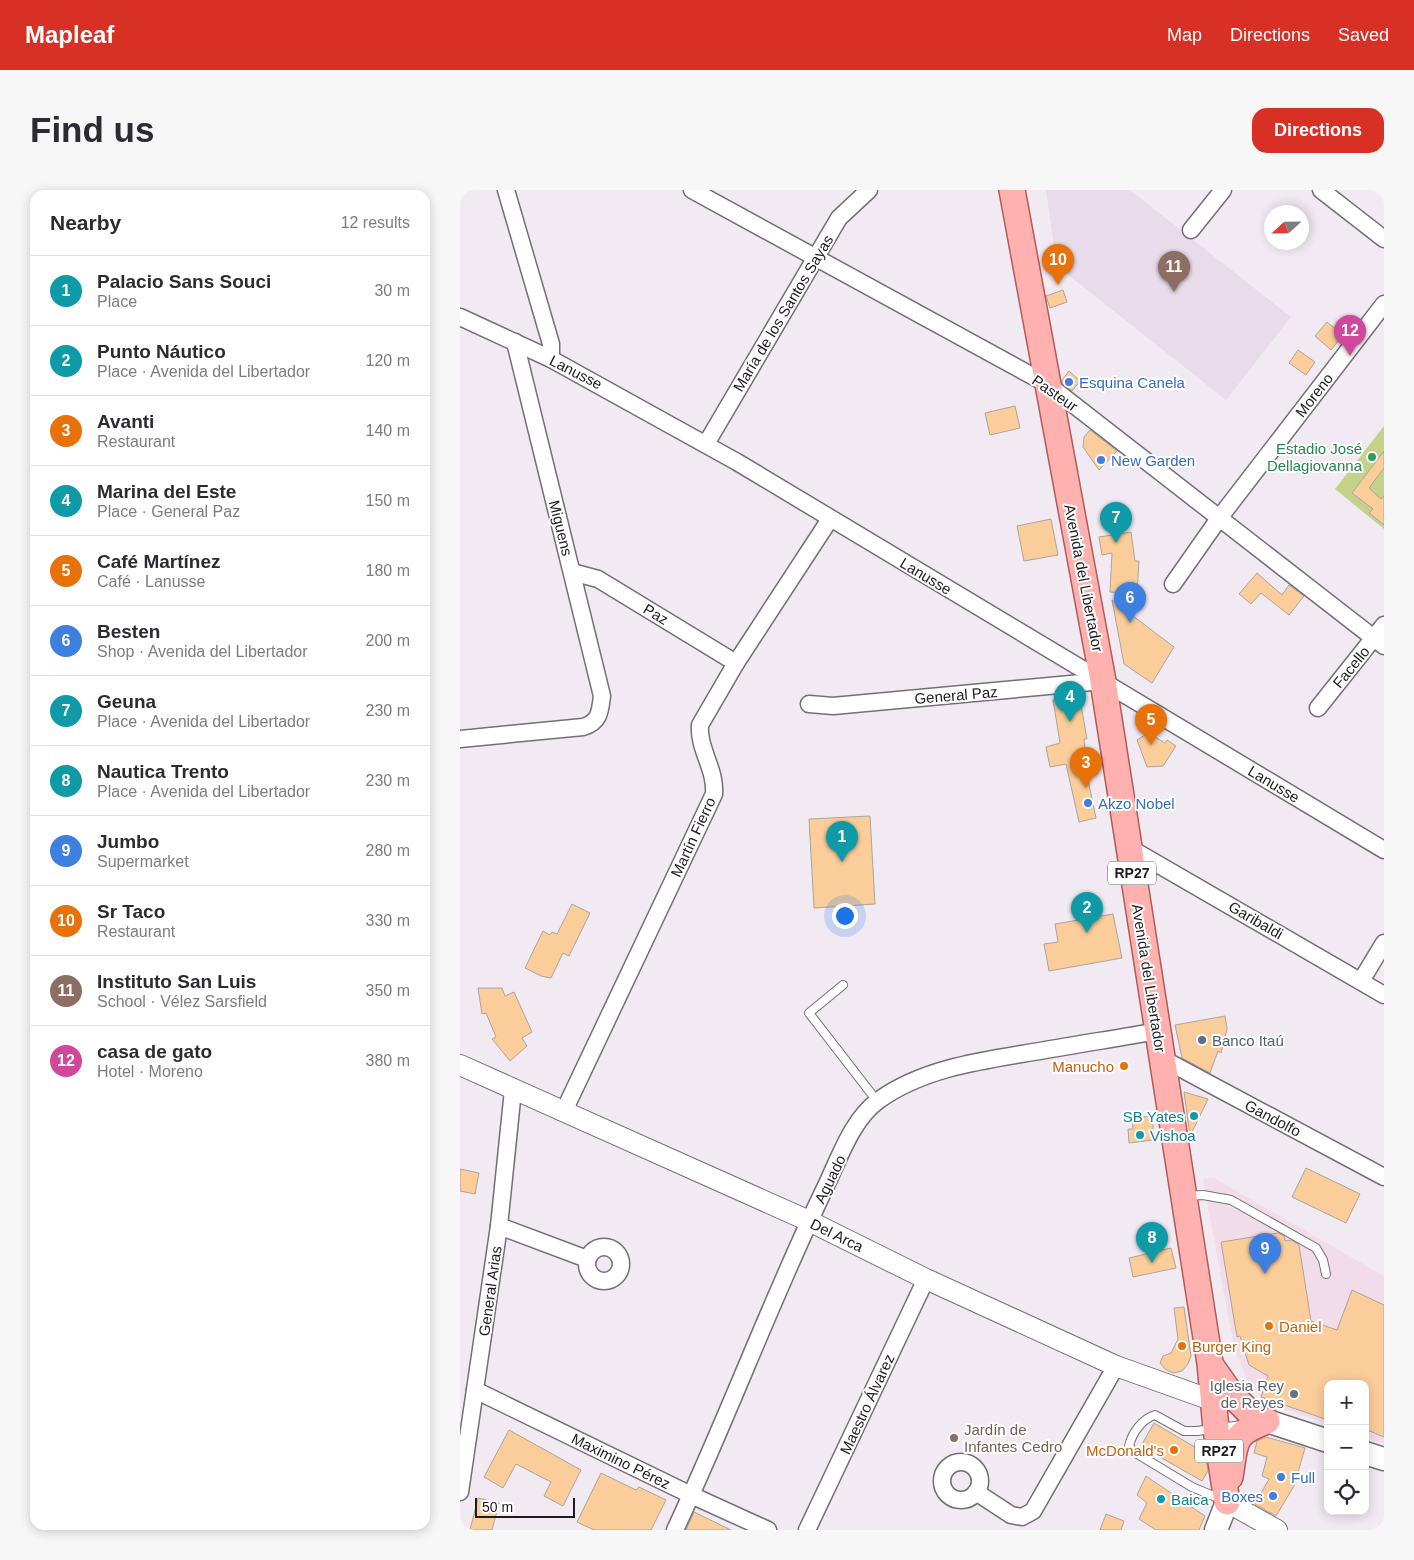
<!DOCTYPE html>
<html lang="en">
<head>
<meta charset="utf-8">
<style>
  :root { --surface:#fff; --page:#f7f7f7; --text:#2b2b33; --muted:#7c7c81; --line:#e1e1e2; --accent:#d93025 }
  body { margin:0; font-family:Arial,sans-serif; background:var(--page); color:var(--text) }
  .controls { position:absolute; right:15px; bottom:15px; display:grid; overflow:hidden; border-radius:10px; box-shadow:0 2px 12px #0003 }
  .controls button { width:45px; height:45px; display:grid; place-items:center; padding:0; border:0; border-bottom:1px solid var(--line); background:var(--surface); color:var(--text); font:25px sans-serif }
  .compass { position:absolute; left:804px; top:15px; width:45px; height:45px; border-radius:50%; background:var(--surface); box-shadow:0 2px 12px #0003; rotate:248deg }
  .scale { position:absolute; left:15px; bottom:12px; width:100px; box-sizing:border-box; padding-left:5px; border:2px solid #1e1b1e; border-top:0; font-size:14px; line-height:18px; white-space:nowrap; color:#1e1b1e; -webkit-text-stroke:4px #fff; paint-order:stroke }
  .you { position:absolute; left:384px; top:725px; width:18px; height:18px; margin:-12px; border:4px solid #fff; border-radius:50%; background:#1a73e8; box-shadow:0 0 0 8px #1a73e833 }
  .badge { display:grid; place-items:center; width:32px; height:32px; border-radius:50%; background:var(--accent); color:#fff; font-size:16px; font-weight:700 }
  .pin { position:absolute; translate:-50% -41px; filter:drop-shadow(0 1px 2px #0008) }
  .pin::after { content:''; position:absolute; top:26px; width:18px; height:15px; background:inherit; clip-path:polygon(0 0,100% 0,50% 100%) }
  .list { margin:0; padding:0; list-style:none }
  h2 { display:flex; justify-content:space-between; align-items:center; height:65px; margin:0; padding:0 20px; font-size:21px }
  h2 small { font-size:16px; font-weight:400; color:var(--muted) }
  .list li { display:grid; grid-template-columns:32px 1fr auto; gap:15px; align-items:center; box-sizing:border-box; height:70px; padding:0 20px; border-top:1px solid var(--line) }
  .list b { display:block; font-size:19px; white-space:nowrap }
  .list p { margin:0; font-size:16px; white-space:nowrap; color:var(--muted) }
  .list em { font-size:16px; font-style:normal; color:var(--muted) }
  .icon { flex:none; width:28px; height:28px; fill:none; stroke:currentColor; stroke-width:2; stroke-linecap:round; stroke-linejoin:round }
  .map { position:relative; flex:none; width:924px; height:1340px; overflow:hidden; border-radius:15px }
  header { display:flex; align-items:center; gap:30px; box-sizing:border-box; height:70px; padding:0 25px; background:var(--accent); color:#fff }
  header strong { font-size:24px }
  nav { display:flex; gap:28px; margin-inline-start:auto; font-size:18px }
  .intro { display:flex; align-items:center; justify-content:space-between; box-sizing:border-box; height:120px; padding:0 30px }
  h1 { margin:0; font-size:35px }
  .button { padding:12px 22px; border-radius:15px; background:var(--accent); color:#fff; font-size:18px; font-weight:700 }
  main { display:flex; gap:30px; padding:0 30px }
  aside { flex:1; background:var(--surface); border-radius:15px; box-shadow:0 2px 12px #0003 }
  .map>svg:first-child { display:block }
</style>
</head>
<body>
<header>
<strong>Mapleaf</strong>
<nav><a>Map</a><a>Directions</a><a>Saved</a></nav>
</header>
<div class="intro"><h1>Find us</h1><a class="button">Directions</a></div>
<main>
<aside>
<h2>Nearby<small>12 results</small></h2>
<ul class="list">
<li><span class="badge" style="background:#0f9aa8">1</span><div><b>Palacio Sans Souci</b><p>Place</p></div><em>30 m</em></li>
<li><span class="badge" style="background:#0f9aa8">2</span><div><b>Punto Náutico</b><p>Place · Avenida del Libertador</p></div><em>120 m</em></li>
<li><span class="badge" style="background:#e8710a">3</span><div><b>Avanti</b><p>Restaurant</p></div><em>140 m</em></li>
<li><span class="badge" style="background:#0f9aa8">4</span><div><b>Marina del Este</b><p>Place · General Paz</p></div><em>150 m</em></li>
<li><span class="badge" style="background:#e8710a">5</span><div><b>Café Martínez</b><p>Café · Lanusse</p></div><em>180 m</em></li>
<li><span class="badge" style="background:#3f7fe0">6</span><div><b>Besten</b><p>Shop · Avenida del Libertador</p></div><em>200 m</em></li>
<li><span class="badge" style="background:#0f9aa8">7</span><div><b>Geuna</b><p>Place · Avenida del Libertador</p></div><em>230 m</em></li>
<li><span class="badge" style="background:#0f9aa8">8</span><div><b>Nautica Trento</b><p>Place · Avenida del Libertador</p></div><em>230 m</em></li>
<li><span class="badge" style="background:#3f7fe0">9</span><div><b>Jumbo</b><p>Supermarket</p></div><em>280 m</em></li>
<li><span class="badge" style="background:#e8710a">10</span><div><b>Sr Taco</b><p>Restaurant</p></div><em>330 m</em></li>
<li><span class="badge" style="background:#8d6e63">11</span><div><b>Instituto San Luis</b><p>School · Vélez Sarsfield</p></div><em>350 m</em></li>
<li><span class="badge" style="background:#d1479c">12</span><div><b>casa de gato</b><p>Hotel · Moreno</p></div><em>380 m</em></li>
</ul>
</aside>
<div class="map">
<svg width="924" height="1340" viewBox="0 0 924 1340">
  <rect width="100%" height="100%" fill="#f2eaf3"/>
  <path fill="#f2dce9" d="M754,988L924,1086V1254L905,1247V1194H868V1234L806,1213L787,1189L774,1158L743,989Z"/>
  <path fill="#e8dbea" d="M586,0H670L831,127L766,210L597,76Z"/>
  <path fill="#c4d389" d="M924,236V339L875,299Z"/>
  <g fill="#fbcd9b" stroke="#aca49c">
    <path d="M603,100L607,112L590,118L586,106Z"/>
    <path d="M867,132L883,145L871,160L855,146Z"/>
    <path d="M838,160L855,172L846,185L829,173Z"/>
    <path d="M609,181L620,191L612,201L602,193V190Z"/>
    <path d="M555,216L560,238L530,245L525,223Z"/>
    <path d="M630,240L657,261L639,280L623,257L624,247Z"/>
    <path d="M924,261V278L909,298L921,309L924,306V335L909,323L913,319L892,303Z"/>
    <path d="M591,329L598,365L564,371L557,336Z"/>
    <path d="M671,342L675,371H679L677,404L650,402L652,363L642,365L639,347Z"/>
    <path d="M797,383L822,405L829,395L844,406L829,425L801,403L791,414L779,404Z"/>
    <path d="M652,410L714,457L692,493L664,474Z"/>
    <path d="M606,508L621,515L627,549H624L628,590L636,628L619,632L606,574L590,577L586,557L600,553L593,510Z"/>
    <path d="M688,543L705,553L707,550L716,556L703,576L687,577L677,550Z"/>
    <path d="M410,626L415,714L354,718L349,629Z"/>
    <path d="M112,714L130,723L109,766L103,763L91,788L81,786L65,778L83,741L90,745L92,742L97,744Z"/>
    <path d="M653,724L662,768L589,781L584,754L598,752L595,734Z"/>
    <path d="M18,798H42L45,806L54,802L72,842L62,848L67,856L50,871L32,849L36,847L26,823L22,824Z"/>
    <path d="M765,826L767,839L761,863L758,861L750,883L722,868L715,835Z"/>
    <path d="M724,902L748,909L730,946Z"/>
    <path d="M693,926V950L669,953L668,939H673L672,928Z"/>
    <path d="M846,978L900,1004L886,1033L832,1007Z"/>
    <path d="M0,979L19,983L15,1004L0,1001Z"/>
    <path d="M818,1043L824,1046L825,1051L831,1050L839,1055L851,1131L877,1140L892,1100L924,1115V1247L905,1239V1194H868V1230L801,1207L808,1186L789,1175L780,1146L777,1147L761,1052Z"/>
    <path d="M711,1058L716,1078L673,1087L669,1068Z"/>
    <path d="M724,1117L731,1166L728,1174L722,1181L713,1183L705,1179L700,1173L703,1166L711,1163L718,1149L714,1118Z"/>
    <path d="M694,1233L745,1263L748,1281L742,1291L681,1256Z"/>
    <path d="M49,1240L121,1280L103,1316L84,1306L91,1292L56,1274L43,1298L24,1287Z"/>
    <path d="M806,1247L845,1258L834,1296L816,1326L795,1314L809,1289L802,1286L807,1267L794,1263L797,1251Z"/>
    <path d="M141,1283L176,1300L179,1297L206,1310L191,1340H134L117,1332Z"/>
    <path d="M686,1286L745,1326L739,1340H696L679,1329L687,1313L677,1305Z"/>
    <path d="M18,1308L39,1313L32,1340H10Z"/>
    <path d="M234,1322L271,1340H226Z"/>
    <path d="M646,1324L664,1331L661,1340H640Z"/>
  </g>
  <g fill="none" stroke-linecap="round" stroke-linejoin="round">
    <g stroke="#746e75" stroke-width="10">
      <g id="service">
        <path d="M383,795L349,823L417,911"/>
        <path d="M726,1006L743,1005L771,1010L856,1058L863,1070L866,1084"/>
        <path d="M763,1310L732,1297L674,1262L669,1256C672,1243 682,1229 695,1225L724,1241H737L782,1235"/>
      </g>
    </g>
    <g stroke="#746e75" stroke-width="19">
      <g id="minor">
        <path d="M46,0L91,154V169"/>
        <path d="M232,0L587,194L924,456"/>
        <path d="M861,0L924,49"/>
        <path d="M731,40L763,0"/>
        <path d="M0,127L91,169L277,272L924,660"/>
        <path d="M246,254L379,28L409,0"/>
        <path d="M112,382L138,389L276,473"/>
        <path d="M713,394L760,327L924,114"/>
        <path d="M349,514L373,516L643,491"/>
        <path d="M858,518L924,435"/>
        <path d="M0,549L123,537C140,532 140,521 142,506L55,152"/>
        <path d="M668,657L924,805"/>
        <path d="M901,791L924,753"/>
        <path d="M703,869L924,987"/>
        <path d="M104,921L254,604C256,579 238,559 240,535L276,473L370,329"/>
        <path d="M39,1036L127,1069"/>
        <circle cx="144" cy="1074" r="17"/>
        <path d="M15,1200L231,1305L308,1340"/>
        <circle cx="501" cy="1291" r="19"/>
        <path d="M0,1302L39,1036L53,900"/>
        <path d="M516,1302L551,1325L562,1327L573,1321L656,1176"/>
        <path d="M215,1340C268,1227 311,1110 365,998C379,969 392,929 419,910C465,877 526,870 580,861C619,854 659,848 698,841"/>
        <path d="M347,1340L466,1089"/>
      </g>
    </g>
    <g stroke="#746e75" stroke-width="22">
      <g id="tertiary">
        <path d="M0,875L349,1031L466,1089L656,1176L754,1211"/>
        <path d="M767,1312L817,1340"/>
      </g>
    </g>
    <g stroke="#746e75" stroke-width="25">
      <g id="secondary">
        <path d="M807,1231L868,1251"/>
        <path d="M905,1263L924,1269"/>
        <path d="M756,1340L767,1312"/>
      </g>
    </g>
    <g stroke="#b05b5a" stroke-width="28">
      <g id="primary">
        <path d="M552,0L643,491L750,1173L756,1239L767,1312"/>
        <path d="M752,1177L771,1204L790,1223"/>
        <path d="M770,1287C776,1252 771,1244 807,1231"/>
      </g>
    </g>
    <use href="#service" stroke="#fff" stroke-width="8"/>
    <use href="#minor" stroke="#fff" stroke-width="16"/>
    <use href="#tertiary" stroke="#fff" stroke-width="20"/>
    <use href="#secondary" stroke="#fff" stroke-width="22"/>
    <use href="#primary" stroke="#ffb1af" stroke-width="25"/>
  </g>
  <g fill="#3f7fe0" stroke="#fff" stroke-width="2">
    <circle cx="609" cy="192" r="5"/>
    <circle cx="641" cy="270" r="5"/>
    <circle cx="628" cy="613" r="5"/>
    <circle cx="821" cy="1287" r="5"/>
    <circle cx="813" cy="1306" r="5"/>
  </g>
  <circle fill="#2e9e5b" stroke="#fff" stroke-width="2" cx="912" cy="267" r="5"/>
  <circle fill="#5c6f8a" stroke="#fff" stroke-width="2" cx="742" cy="850" r="5"/>
  <g fill="#e8710a" stroke="#fff" stroke-width="2">
    <circle cx="664" cy="876" r="5"/>
    <circle cx="809" cy="1136" r="5"/>
    <circle cx="722" cy="1156" r="5"/>
    <circle cx="714" cy="1260" r="5"/>
  </g>
  <g fill="#0f9aa8" stroke="#fff" stroke-width="2">
    <circle cx="734" cy="926" r="5"/>
    <circle cx="680" cy="945" r="5"/>
    <circle cx="701" cy="1309" r="5"/>
  </g>
  <circle fill="#6b7280" stroke="#fff" stroke-width="2" cx="834" cy="1204" r="5"/>
  <circle fill="#8d6e63" stroke="#fff" stroke-width="2" cx="494" cy="1248" r="5"/>
  <g text-anchor="middle" dominant-baseline="central" stroke-width="4" stroke-linejoin="round" paint-order="stroke">
    <g fill="#fff" stroke="#625f62" stroke-width="1">
      <rect x="648" y="671.5" width="48" height="23" rx="4"/>
      <rect x="735" y="1249.5" width="48" height="23" rx="4"/>
    </g>
    <g font-size="14" font-weight="bold" fill="#1e1b1e">
      <text x="672" y="683">RP27</text>
      <text x="759" y="1261">RP27</text>
    </g>
    <g font-size="15" fill="#1e1b1e" stroke="#fff">
      <text transform="translate(323 123) rotate(-59)">María de los Santos Sayas</text>
      <text transform="translate(116 182) rotate(27)">Lanusse</text>
      <text transform="translate(595 203) rotate(35)">Pasteur</text>
      <text transform="translate(854 205) rotate(-52)">Moreno</text>
      <text transform="translate(101 338) rotate(76)">Miguens</text>
      <text transform="translate(466 386) rotate(31)">Lanusse</text>
      <text transform="translate(624 388) rotate(79)">Avenida del Libertador</text>
      <text transform="translate(196 424) rotate(31)">Paz</text>
      <text transform="translate(891 477) rotate(-51)">Facello</text>
      <text transform="translate(496 505) rotate(-5)">General Paz</text>
      <text transform="translate(814 594) rotate(31)">Lanusse</text>
      <text transform="translate(233 647) rotate(-65)">Martín Fierro</text>
      <text transform="translate(796 730) rotate(30)">Garibaldi</text>
      <text transform="translate(689 788) rotate(81)">Avenida del Libertador</text>
      <text transform="translate(813 928) rotate(28)">Gandolfo</text>
      <text transform="translate(370 989) rotate(-64)">Aguado</text>
      <text transform="translate(377 1045) rotate(26)">Del Arca</text>
      <text transform="translate(30 1101) rotate(-82)">General Arias</text>
      <text transform="translate(407 1214) rotate(-65)">Maestro Álvarez</text>
      <text transform="translate(161 1271) rotate(26)">Maximino Pérez</text>
    </g>
    <g font-size="15" fill="#366cbe" stroke="#fff" text-anchor="start">
      <text x="619" y="192">Esquina Canela</text>
      <text x="651" y="270">New Garden</text>
      <text x="638" y="613">Akzo Nobel</text>
      <text x="831" y="1287">Full</text>
      <text x="803" y="1306" text-anchor="end">Boxes</text>
    </g>
    <g font-size="15" fill="#27864d" stroke="#fff" text-anchor="end">
      <text x="902" y="258">Estadio José<tspan x="902" dy="17">Dellagiovanna</tspan></text>
    </g>
    <g font-size="15" fill="#4e5e75" stroke="#fff" text-anchor="start">
      <text x="752" y="850">Banco Itaú</text>
    </g>
    <g font-size="15" fill="#c56008" stroke="#fff" text-anchor="end">
      <text x="654" y="876">Manucho</text>
      <text x="819" y="1136" text-anchor="start">Daniel</text>
      <text x="732" y="1156" text-anchor="start">Burger King</text>
      <text x="704" y="1260">McDonald's</text>
    </g>
    <g font-size="15" fill="#0d838f" stroke="#fff" text-anchor="start">
      <text x="724" y="926" text-anchor="end">SB Yates</text>
      <text x="690" y="945">Vishoa</text>
      <text x="711" y="1309">Baica</text>
    </g>
    <g font-size="15" fill="#5b616d" stroke="#fff" text-anchor="end">
      <text x="824" y="1195">Iglesia Rey<tspan x="824" dy="17">de Reyes</tspan></text>
    </g>
    <g font-size="15" fill="#785e54" stroke="#fff" text-anchor="start">
      <text x="504" y="1239">Jardín de<tspan x="504" dy="17">Infantes Cedro</tspan></text>
    </g>
  </g>
</svg>
<div class="controls">
<button>+</button>
<button>−</button>
<button><svg class="icon" aria-label="locate" viewBox="0 0 24 24"><circle cx="12" cy="12" r="6"/><path d="M12 2v4M12 18v4M2 12h4M18 12h4"/></svg></button>
</div>
<svg class="compass" viewBox="-18 -18 36 36"><path d="M0-13l5 13h-10z" fill="#e53935"/><path d="M0 13l5-13h-10z" fill="#7c7c81"/></svg>
<div class="scale">50 m</div>
<div class="you"></div>
<div class="pin badge" style="left:382px;top:672px;background:#0f9aa8">1</div>
<div class="pin badge" style="left:627px;top:743px;background:#0f9aa8">2</div>
<div class="pin badge" style="left:626px;top:598px;background:#e8710a">3</div>
<div class="pin badge" style="left:610px;top:532px;background:#0f9aa8">4</div>
<div class="pin badge" style="left:691px;top:555px;background:#e8710a">5</div>
<div class="pin badge" style="left:670px;top:433px;background:#3f7fe0">6</div>
<div class="pin badge" style="left:656px;top:353px;background:#0f9aa8">7</div>
<div class="pin badge" style="left:692px;top:1073px;background:#0f9aa8">8</div>
<div class="pin badge" style="left:805px;top:1084px;background:#3f7fe0">9</div>
<div class="pin badge" style="left:598px;top:95px;background:#e8710a">10</div>
<div class="pin badge" style="left:714px;top:102px;background:#8d6e63">11</div>
<div class="pin badge" style="left:890px;top:166px;background:#d1479c">12</div>
</div>
</main>
</body>
</html>
